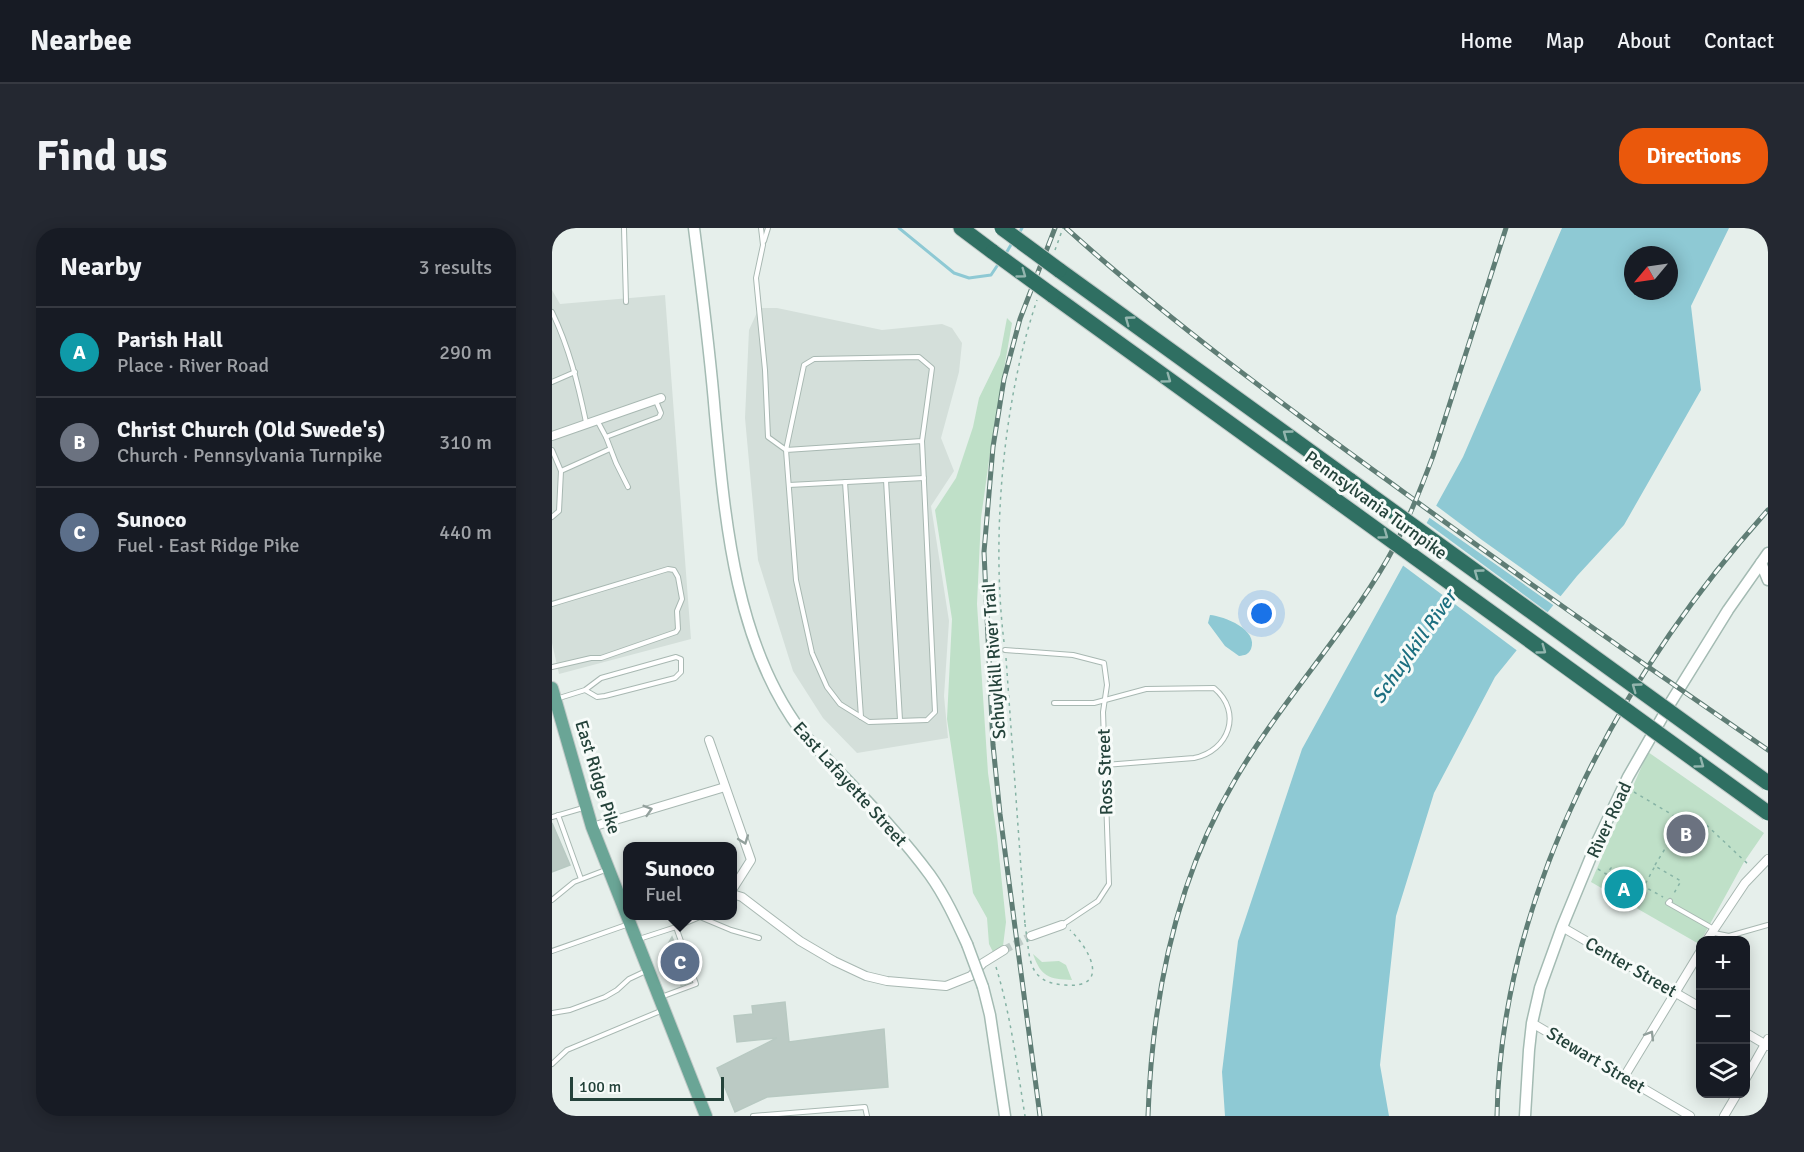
<!DOCTYPE html>
<html lang="en">
<head>
<meta charset="utf-8">
<style>
  :root { --surface:#171b24; --page:#242831; --text:#f1f3f6; --muted:#9ea1a6; --line:#363941; --accent:#ea580c }
  body { margin:0; font-family:Signika,sans-serif; background:var(--page); color:var(--text) }
  .controls { position:absolute; right:18px; bottom:18px; display:grid; overflow:hidden; border-radius:12px; box-shadow:0 3px 15px #0003 }
  .controls button { width:54px; height:54px; display:grid; place-items:center; padding:0; border:0; border-bottom:2px solid var(--line); background:var(--surface); color:var(--text); font:30px sans-serif }
  .compass { position:absolute; left:1072px; top:18px; width:54px; height:54px; border-radius:50%; background:var(--surface); box-shadow:0 3px 15px #0003; rotate:241deg }
  .scale { position:absolute; left:18px; bottom:15px; width:154px; box-sizing:border-box; padding-left:6px; border:3px solid #24423a; border-top:0; font-size:16px; line-height:21px; white-space:nowrap; color:#24423a; -webkit-text-stroke:4px #f7fbf9; paint-order:stroke }
  .you { position:absolute; left:710px; top:386px; width:21px; height:21px; margin:-15px; border:4px solid #fff; border-radius:50%; background:#1a73e8; box-shadow:0 0 0 9px #1a73e833 }
  .badge { display:grid; place-items:center; width:39px; height:39px; border-radius:50%; background:var(--accent); color:#fff; font-size:20px; font-weight:700 }
  .pin { position:absolute; translate:-50% -50%; border:3px solid #fff; box-shadow:0 2px 6px #0006 }
  .popup { position:absolute; left:71px; top:614px; width:114px; height:78px; box-sizing:border-box; display:grid; place-content:center; border-radius:12px; background:var(--surface); filter:drop-shadow(0 2px 4px #0005); font-size:20px; white-space:nowrap; color:var(--muted) }
  .popup b { font-size:22px; color:var(--text) }
  .popup::after { content:''; position:absolute; left:50%; top:100%; margin-left:-12px; border:12px solid transparent; border-top-color:var(--surface) }
  .list { margin:0; padding:0; list-style:none }
  h2 { display:flex; justify-content:space-between; align-items:center; height:78px; margin:0; padding:0 24px; font-size:26px }
  h2 small { font-size:20px; font-weight:400; color:var(--muted) }
  .list li { display:grid; grid-template-columns:39px 1fr auto; gap:18px; align-items:center; box-sizing:border-box; height:90px; padding:0 24px; border-top:2px solid var(--line) }
  .list b { display:block; font-size:22px; white-space:nowrap }
  .list p { margin:0; font-size:20px; white-space:nowrap; color:var(--muted) }
  .list em { font-size:20px; font-style:normal; color:var(--muted) }
  .icon { flex:none; width:33px; height:33px; fill:none; stroke:currentColor; stroke-width:2; stroke-linecap:round; stroke-linejoin:round }
  .map { position:relative; flex:none; width:1216px; height:888px; overflow:hidden; border-radius:24px }
  header { display:flex; align-items:center; gap:36px; box-sizing:border-box; height:84px; padding:0 30px; background:var(--surface); border-bottom:2px solid var(--line) }
  header strong { font-size:28px }
  nav { display:flex; gap:33px; margin-inline-start:auto; font-size:21px }
  .intro { display:flex; align-items:center; justify-content:space-between; box-sizing:border-box; height:144px; padding:0 36px }
  h1 { margin:0; font-size:42px }
  .button { padding:15px 27px; border-radius:24px; background:var(--accent); color:#fff; font-size:21px; font-weight:700 }
  main { display:flex; gap:36px; padding:0 36px }
  aside { flex:1; background:var(--surface); border-radius:24px; box-shadow:0 3px 15px #0003 }
  .map>svg:first-child { display:block }
</style>
</head>
<body>
<header>
<strong>Nearbee</strong>
<nav><a>Home</a><a>Map</a><a>About</a><a>Contact</a></nav>
</header>
<div class="intro"><h1>Find us</h1><a class="button">Directions</a></div>
<main>
<aside>
<h2>Nearby<small>3 results</small></h2>
<ul class="list">
<li><span class="badge" style="background:#0f9aa8">A</span><div><b>Parish Hall</b><p>Place · River Road</p></div><em>290 m</em></li>
<li><span class="badge" style="background:#6b7280">B</span><div><b>Christ Church (Old Swede's)</b><p>Church · Pennsylvania Turnpike</p></div><em>310 m</em></li>
<li><span class="badge" style="background:#5c6f8a">C</span><div><b>Sunoco</b><p>Fuel · East Ridge Pike</p></div><em>440 m</em></li>
</ul>
</aside>
<div class="map">
<svg width="1216" height="888" viewBox="0 0 1216 888">
  <rect width="100%" height="100%" fill="#e6efeb"/>
  <g fill="#d4dfda">
    <path d="M0,62L8,76L113,67L139,411L7,446L0,415Z"/>
    <path d="M207,80H225L330,102L390,96L400,100L410,115L407,144L389,210L402,243L379,278L397,393L392,468L396,510L305,525L271,490L241,443L206,332L193,190L197,102Z"/>
  </g>
  <g fill="#bfe0c8">
    <path d="M455,90L460,95L440,211L429,290L425,376L436,545L445,608L454,694L451,718L441,724L437,716L435,690L421,665L395,491L400,391L383,282L404,250L421,199L427,170L448,127Z"/>
    <path d="M1096,524L1212,605L1192,634L1147,716L1039,654Z"/>
    <path d="M481,726L490,734L507,733L514,737L520,752C497,751 489,749 481,726Z"/>
  </g>
  <g fill="#8ec9d4" fill-rule="evenodd">
    <path d="M1010,0H1177L1139,78L1149,162L1072,297L1025,348L943,449L882,565L844,688L828,837L837,888H673L670,844L686,713L750,521L911,229ZM1081,27H1117V63H1081Z"/>
    <path d="M658,387C672,388 707,402 699,421C696,427 693,427 687,428L673,418L656,395Z"/>
  </g>
  <g fill="#e6efeb">
    <path d="M882,276L930,312L926,318L930,312L978,346L974,351L978,346L1011,370L1004,379L875,288Z"/>
    <path d="M872,293L998,386L967,424L849,336Z"/>
  </g>
  <g fill="none" stroke-linecap="round" stroke-linejoin="round">
    <g stroke="#8ec9d4" stroke-width="3">
      <path d="M347,0L402,45L417,50L439,47L447,35"/>
      <path d="M466,7L470,0"/>
      <path d="M453,27L460,15"/>
    </g>
  </g>
  <g fill="#bbcac4" stroke="#b8c9c2" stroke-width="1.5">
    <path d="M1139,588L1152,596L1142,611L1146,613L1140,622L1134,618L1131,623L1117,616L1126,600L1130,602Z"/>
    <path d="M0,595L18,637L0,644Z"/>
    <path d="M1059,644L1088,659L1086,661L1095,665L1087,679L1051,658Z"/>
    <path d="M120,709L137,749L133,756L129,757L113,721Z"/>
    <path d="M233,774L237,814L332,801L336,859L215,869L183,884L165,840L225,810L185,814L182,788L201,786L200,778Z"/>
  </g>
  <g fill="none" stroke-linecap="round" stroke-linejoin="round">
    <path stroke="#bfccc8" stroke-width="8" stroke-dasharray="8 4" stroke-linecap="butt" d="M452,722L479,708"/>
    <g stroke="#a8b8b2" stroke-width="6">
      <g id="lane">
        <path d="M72,0L74,74"/>
        <path d="M209,0L211,17L204,50L213,142L216,209L234,222L370,213L380,140L367,129L262,131L252,137L234,222L244,352L260,425L275,459L288,476L317,494L375,492L383,484L370,213"/>
        <path d="M212,13L216,0"/>
        <path d="M0,84C17,119 26,156 34,194"/>
        <path d="M0,154L23,144"/>
        <path d="M46,194L54,209L107,189L109,185L104,173"/>
        <path d="M54,209L64,235L76,259"/>
        <path d="M0,222L9,243"/>
        <path d="M334,252L348,492"/>
        <path d="M293,254L309,489"/>
        <path d="M237,257L372,250"/>
        <path d="M0,289L7,283L9,243L58,221"/>
        <path d="M0,376L116,341L122,342L126,349L130,371L125,383L126,401L124,404L49,430H39L0,439"/>
        <path d="M453,422L521,427L552,435L555,457L551,484L557,656L546,673L510,697"/>
        <path d="M4,471L33,462L49,450L124,429L129,431V444L123,450L53,468L45,469L33,462"/>
        <path d="M502,475H542L594,461L662,460C691,484 677,523 642,530L553,537"/>
        <path d="M6,587L29,651"/>
        <path d="M0,589L31,580"/>
        <path d="M0,672L22,654L56,641"/>
        <path d="M1118,673L1116,675L1162,701"/>
        <path d="M124,699L148,689L179,702L207,710"/>
        <path d="M1162,705L1177,708L1216,697"/>
        <path d="M87,711L124,699L144,756L109,769"/>
        <path d="M0,723L77,696"/>
        <path d="M0,785L18,782L53,769L65,762L77,751L94,743"/>
        <path d="M0,836L15,822L111,782"/>
        <path d="M201,888L313,879L315,888"/>
      </g>
    </g>
    <g stroke="#a8b8b2" stroke-width="10">
      <g id="street">
        <path d="M0,208L109,170"/>
        <path d="M157,512L199,632L180,662"/>
        <path d="M40,599L173,559"/>
        <path d="M180,666L190,669L248,713L282,733L314,748L335,753L394,758L419,748L431,735L452,722"/>
        <path d="M1010,699L1148,779"/>
        <path d="M479,708L510,697"/>
        <path d="M1155,712L1193,655L1216,631"/>
        <path d="M980,795L1138,888"/>
        <path d="M1194,805L1216,818"/>
        <path d="M1072,849L1148,724"/>
        <path d="M1194,850L1216,811"/>
        <path d="M1172,888L1185,866"/>
      </g>
    </g>
    <g stroke="#a4bbb3" stroke-width="13">
      <g id="secondary">
        <path d="M142,0C150,62 158,124 163,186C173,291 183,415 249,503C292,551 340,595 378,647C393,668 404,692 415,716"/>
        <path d="M1209,335L1216,352"/>
        <path d="M431,759L438,787L453,888"/>
        <path d="M973,888L977,822L980,795L988,760L1010,699L1045,614L1076,549L1119,474L1176,382L1216,325"/>
      </g>
    </g>
    <g stroke="#c2cac8" stroke-width="14">
      <path id="primary" d="M0,460L40,599L154,888"/>
    </g>
    <g stroke="#c2cac8" stroke-width="17">
      <g id="highway">
        <path d="M409,0L441,24"/>
        <path d="M507,42L799,253"/>
        <path d="M500,67L785,273"/>
      </g>
    </g>
    <g stroke="#86b3a5" stroke-width="1.5" stroke-dasharray="3 4.5" stroke-linecap="butt">
      <path d="M503,22L511,0"/>
      <path d="M452,414C439,308 451,172 485,72"/>
      <path d="M454,430L473,696"/>
      <path d="M1082,564L1129,592"/>
      <path d="M1103,637L1132,590L1139,586L1148,591L1198,638"/>
      <path d="M1046,641L1054,646L1059,640L1111,669"/>
      <path d="M1090,662L1103,638L1129,653L1121,667"/>
      <path d="M476,718C477,728 479,741 487,748C494,755 503,756 513,757C559,761 538,721 518,702"/>
      <path d="M444,739C459,788 465,838 473,888"/>
    </g>
    <use href="#lane" stroke="#fff" stroke-width="4"/>
    <use href="#street" stroke="#fff" stroke-width="8"/>
    <use href="#secondary" stroke="#fff" stroke-width="10"/>
    <use href="#primary" stroke="#6aa596" stroke-width="12"/>
    <use href="#highway" stroke="#2f6f62" stroke-width="15"/>
    <g stroke="#5f7d75" stroke-width="5">
      <g id="rail">
        <path d="M514,0C615,91 725,172 835,252C961,344 1088,434 1216,522"/>
        <path d="M488,888L448,586L441,517L432,324L441,219L452,151L468,91L503,0"/>
        <path d="M596,888C600,772 623,653 683,552C728,475 790,409 835,332C854,299 868,263 881,228L954,0"/>
        <path d="M945,888C949,665 1070,445 1216,282"/>
      </g>
    </g>
    <use href="#rail" stroke="#f7fbf9" stroke-width="3" stroke-dasharray="9" stroke-linecap="butt"/>
    <g stroke="#a4bbb3" stroke-width="13" stroke-linecap="butt">
      <path id="secondary-bridge" d="M415,716L431,759"/>
    </g>
    <g stroke="#c2cac8" stroke-width="17" stroke-linecap="butt">
      <g id="highway-bridge">
        <path d="M450,0L507,42"/>
        <path d="M441,24L500,67"/>
        <path d="M799,253L1216,555"/>
        <path d="M785,273L1216,585"/>
      </g>
    </g>
    <path stroke="#86b3a5" stroke-width="1.5" stroke-dasharray="3 4.5" stroke-linecap="butt" d="M473,696L476,718"/>
    <use href="#secondary-bridge" stroke="#fff" stroke-width="10"/>
    <use href="#highway-bridge" stroke="#2f6f62" stroke-width="15"/>
  </g>
  <defs><path id="oneway-chevron" d="M-2-3.5L2.5 0L-2 3.5" fill="none" stroke-width="1.6" stroke-linecap="round" stroke-linejoin="round" transform="scale(1.5)"/></defs>
  <g stroke="#93b5ae">
    <use href="#oneway-chevron" transform="translate(470 46) rotate(36)"/>
    <use href="#oneway-chevron" transform="translate(577 92) rotate(-144)"/>
    <use href="#oneway-chevron" transform="translate(615 151) rotate(36)"/>
    <use href="#oneway-chevron" transform="translate(735 206) rotate(-144)"/>
    <use href="#oneway-chevron" transform="translate(832 307) rotate(36)"/>
    <use href="#oneway-chevron" transform="translate(926 345) rotate(-144)"/>
    <use href="#oneway-chevron" transform="translate(990 422) rotate(36)"/>
    <use href="#oneway-chevron" transform="translate(1084 459) rotate(-144)"/>
    <use href="#oneway-chevron" transform="translate(1148 536) rotate(36)"/>
  </g>
  <g stroke="#92a09c">
    <use href="#oneway-chevron" transform="translate(96 582) rotate(-17)"/>
    <use href="#oneway-chevron" transform="translate(192 612) rotate(70)"/>
    <use href="#oneway-chevron" transform="translate(1098 807) rotate(-59)"/>
  </g>
  <g text-anchor="middle" dominant-baseline="central" stroke-width="6" stroke-linejoin="round" paint-order="stroke">
    <g font-size="18" fill="#24423a" stroke="#f7fbf9">
      <text transform="translate(824 277) rotate(36)">Pennsylvania Turnpike</text>
      <text transform="translate(442 433) rotate(-94)">Schuylkill River Trail</text>
      <text transform="translate(553 544) rotate(-92)">Ross Street</text>
      <text transform="translate(46 549) rotate(73)">East Ridge Pike</text>
      <text transform="translate(298 556) rotate(48)">East Lafayette Street</text>
      <text transform="translate(1057 592) rotate(-65)">River Road</text>
      <text transform="translate(1079 739) rotate(30)">Center Street</text>
      <text transform="translate(1044 832) rotate(31)">Stewart Street</text>
    </g>
    <g font-size="20" font-style="italic" fill="#1c6f80" stroke="#f7fbf9">
      <text transform="translate(862 419) rotate(-55)">Schuylkill River</text>
    </g>
  </g>
</svg>
<div class="controls">
<button>+</button>
<button>−</button>
<button><svg class="icon" aria-label="layers" viewBox="0 0 24 24"><path d="M12 4l9 5-9 5-9-5zM3 14l9 5 9-5"/></svg></button>
</div>
<svg class="compass" viewBox="-18 -18 36 36"><path d="M0-13l5 13h-10z" fill="#e53935"/><path d="M0 13l5-13h-10z" fill="#9ea1a6"/></svg>
<div class="scale">100 m</div>
<div class="you"></div>
<div class="pin badge" style="left:1072px;top:661px;background:#0f9aa8">A</div>
<div class="pin badge" style="left:1134px;top:606px;background:#6b7280">B</div>
<div class="pin badge" style="left:128px;top:734px;background:#5c6f8a">C</div>
<div class="popup"><b>Sunoco</b>Fuel</div>
</div>
</main>
</body>
</html>
